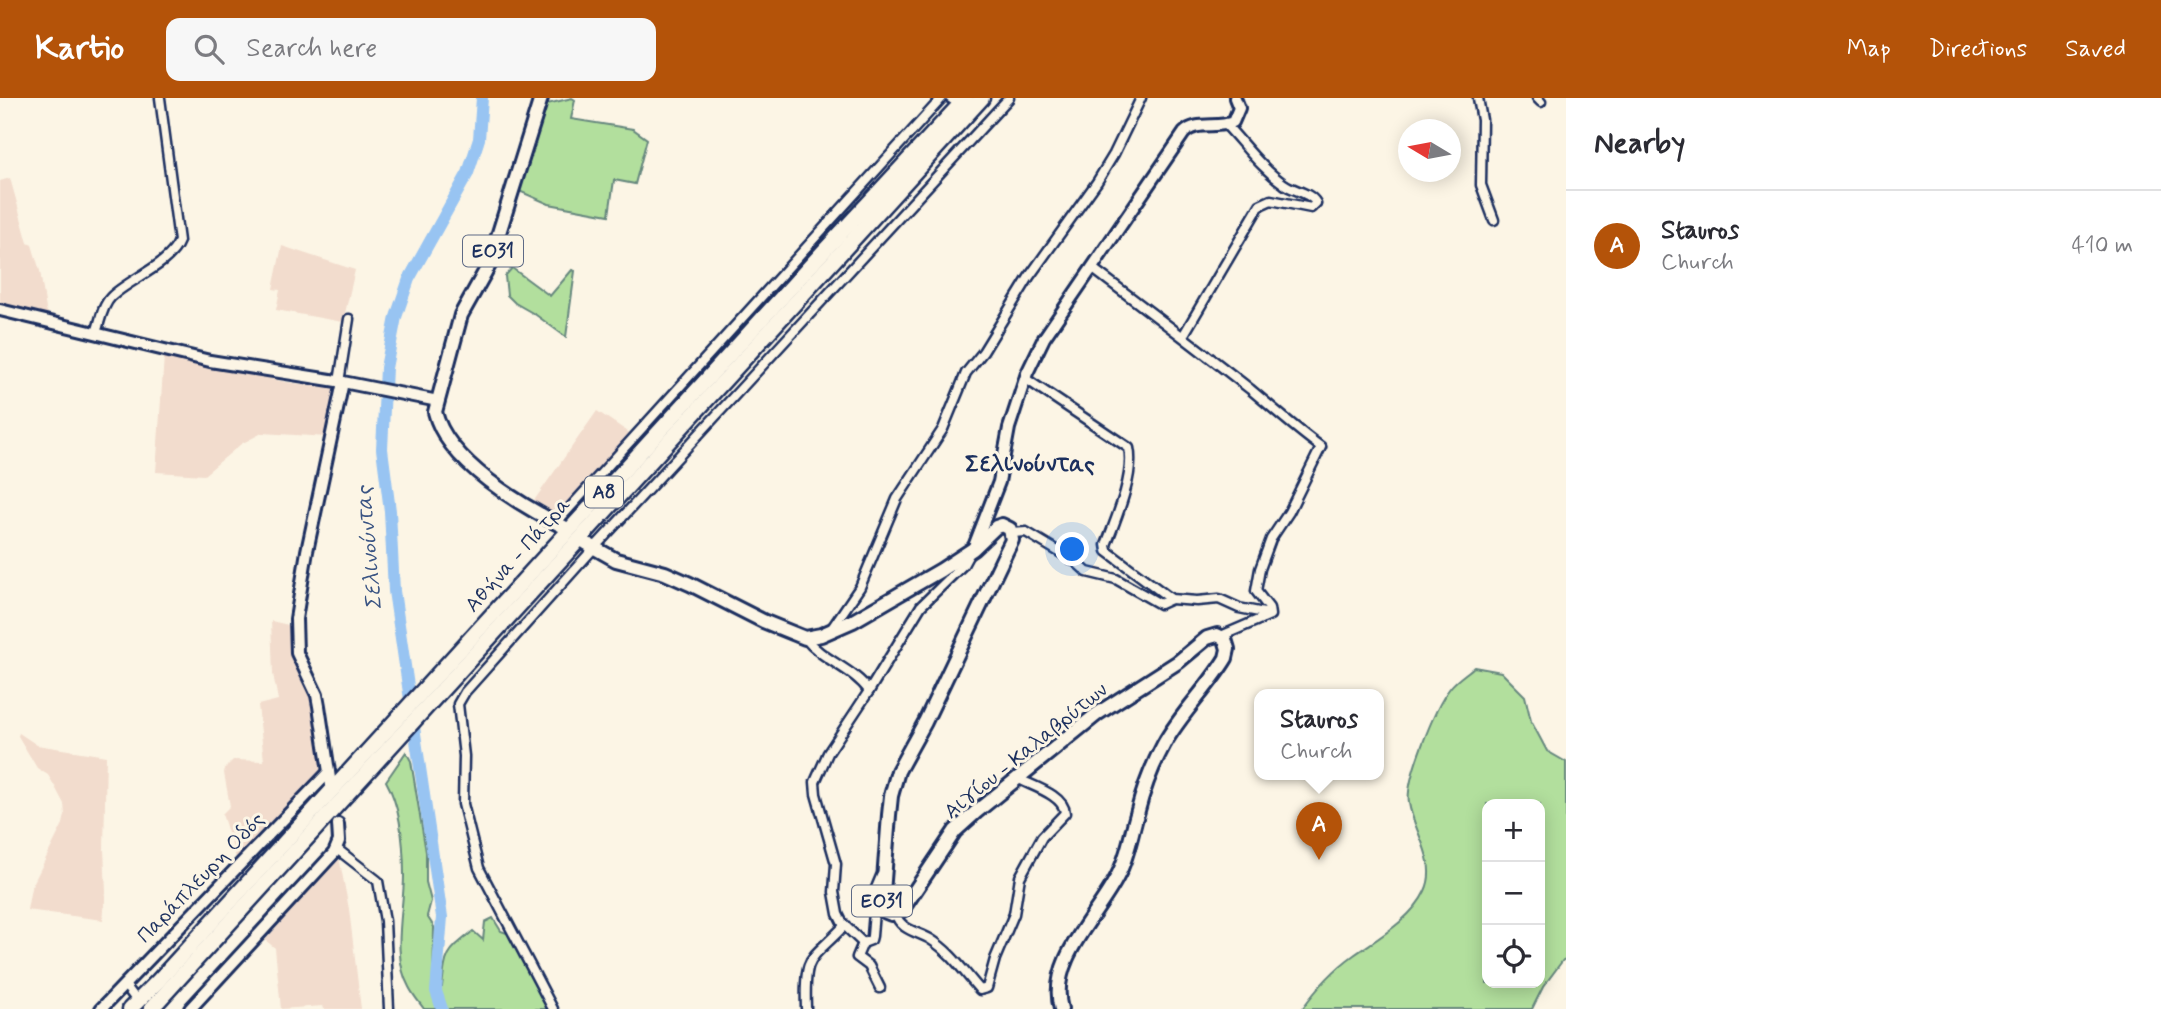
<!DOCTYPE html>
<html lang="en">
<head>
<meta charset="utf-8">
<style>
  :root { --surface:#fff; --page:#f7f7f7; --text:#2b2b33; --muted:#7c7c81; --line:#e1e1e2; --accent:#b45309 }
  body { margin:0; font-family:Mynerve,sans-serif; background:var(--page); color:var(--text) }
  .controls { position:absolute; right:21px; bottom:21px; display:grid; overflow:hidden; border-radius:14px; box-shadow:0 4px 18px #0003 }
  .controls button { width:63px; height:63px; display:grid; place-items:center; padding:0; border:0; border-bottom:2px solid var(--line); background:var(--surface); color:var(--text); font:35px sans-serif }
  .compass { position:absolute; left:1398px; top:21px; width:63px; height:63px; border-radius:50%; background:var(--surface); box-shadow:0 4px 18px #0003; rotate:280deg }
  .you { position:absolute; left:1073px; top:452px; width:24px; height:24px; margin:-18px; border:5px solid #fff; border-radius:50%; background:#1a73e8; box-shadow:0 0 0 10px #1a73e833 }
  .badge { display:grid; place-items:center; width:46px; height:46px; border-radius:50%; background:var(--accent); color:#fff; font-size:23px; font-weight:700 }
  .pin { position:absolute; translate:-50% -58px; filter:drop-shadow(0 2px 4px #0008) }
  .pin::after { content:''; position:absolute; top:37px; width:24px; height:21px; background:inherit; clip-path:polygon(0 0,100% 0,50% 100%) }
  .popup { position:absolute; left:1254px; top:591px; width:130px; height:91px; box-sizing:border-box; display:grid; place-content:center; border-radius:14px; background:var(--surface); filter:drop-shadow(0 2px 5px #0005); font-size:23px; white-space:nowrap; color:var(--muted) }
  .popup b { font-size:26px; color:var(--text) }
  .popup::after { content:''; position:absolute; left:50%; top:100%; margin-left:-14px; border:14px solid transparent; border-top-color:var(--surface) }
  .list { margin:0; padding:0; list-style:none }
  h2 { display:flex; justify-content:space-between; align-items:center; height:91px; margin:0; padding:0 28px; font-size:30px }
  h2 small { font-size:23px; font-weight:400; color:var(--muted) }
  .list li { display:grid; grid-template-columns:46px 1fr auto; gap:21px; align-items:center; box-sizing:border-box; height:112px; padding:0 28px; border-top:2px solid var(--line) }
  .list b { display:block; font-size:26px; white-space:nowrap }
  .list p { margin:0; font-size:23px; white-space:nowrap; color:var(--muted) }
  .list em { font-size:23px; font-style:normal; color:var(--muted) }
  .icon { flex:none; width:38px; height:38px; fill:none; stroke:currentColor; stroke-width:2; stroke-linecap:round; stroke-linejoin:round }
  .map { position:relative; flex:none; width:1566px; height:911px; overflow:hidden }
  header { display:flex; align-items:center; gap:42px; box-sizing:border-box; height:98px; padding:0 35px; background:var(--accent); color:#fff }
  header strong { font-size:33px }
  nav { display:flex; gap:38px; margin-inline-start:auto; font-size:24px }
  .search { width:490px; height:63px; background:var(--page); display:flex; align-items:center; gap:18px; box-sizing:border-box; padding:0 24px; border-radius:14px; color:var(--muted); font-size:26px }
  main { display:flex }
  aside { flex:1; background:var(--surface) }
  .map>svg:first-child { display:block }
</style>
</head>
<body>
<header>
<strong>Kartio</strong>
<div class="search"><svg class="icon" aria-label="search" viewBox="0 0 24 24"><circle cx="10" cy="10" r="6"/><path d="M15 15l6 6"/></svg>Search here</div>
<nav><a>Map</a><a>Directions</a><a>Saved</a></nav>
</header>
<main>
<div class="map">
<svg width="1566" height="911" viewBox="0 0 1566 911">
  <rect width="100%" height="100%" fill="#fcf5e5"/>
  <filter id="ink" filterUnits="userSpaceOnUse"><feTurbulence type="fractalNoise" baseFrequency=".0143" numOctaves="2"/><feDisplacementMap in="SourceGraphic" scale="14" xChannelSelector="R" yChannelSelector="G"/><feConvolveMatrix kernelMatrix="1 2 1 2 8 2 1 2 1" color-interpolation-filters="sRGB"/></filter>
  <g filter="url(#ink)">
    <g fill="#f2dccd">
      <path d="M10,80L28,145L32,147L40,173L46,211L51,221L0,209V83Z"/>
      <path d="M282,148L355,172L343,224L276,212L280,192L273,191Z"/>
      <path d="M164,258L286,284L338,291L328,339L262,335L241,346L204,377L156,374Z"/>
      <path d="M597,313L631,336L555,419L533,404Z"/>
      <path d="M271,523L293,528L312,591L326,671L237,763L222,716L230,708L224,675L225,670L233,662L264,663L258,607L278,602L273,576Z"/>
      <path d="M19,635L37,647L106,658L104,751L106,794L103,822L27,812L31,790L63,726L65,717L64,706L54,687L48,677L37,670L18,638Z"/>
      <path d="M339,759L349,811L361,911H324L323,908L281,911L275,850L265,842Z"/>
    </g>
    <g fill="#b2df9d" stroke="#66877e" stroke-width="2" fill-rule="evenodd">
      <path d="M572,0L575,2L571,21L633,31L647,41L635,86L614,82L609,117L549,106L519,93L547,6Z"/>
      <path d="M512,170L550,198L572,172L575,173L566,239L536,217L515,205L507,197L505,178Z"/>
      <path d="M1474,569L1501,574L1525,598L1531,623L1547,653L1566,664V861L1563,862L1543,889L1532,911H1302C1317,890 1333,872 1354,857C1378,840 1412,821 1425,793C1439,764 1413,733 1409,705C1405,683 1435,609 1450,590C1456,582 1466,576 1474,569ZM1540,706V885H1487V706Z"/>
      <path d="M406,654L411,663L426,754V784L431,803L427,818L434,829L433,888L442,889C446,854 446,855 473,833L483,842L485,824L493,820L501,833L512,837L551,911H424C419,904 413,897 409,889C391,857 404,812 404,778C404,748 401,710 386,683Z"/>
    </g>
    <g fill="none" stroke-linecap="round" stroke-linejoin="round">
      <path stroke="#98c4f2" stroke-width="12" d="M442,911L436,893L442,819L394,493L390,413L382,351L386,270L396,219L409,181L468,75L479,41L482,0"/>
      <g stroke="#1b2f5e" stroke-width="13">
        <g id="street">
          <path d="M950,0L953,2"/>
          <path d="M1478,0L1482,22L1481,87L1494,122"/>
          <path d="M1537,0L1541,4"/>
          <path d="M1092,170C1145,210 1198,250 1250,291C1274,311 1296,331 1321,349L1289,414L1271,441L1260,471L1256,493L1269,510L1270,517L1221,538"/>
          <path d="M96,235C100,224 102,208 111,199C129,181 170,167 179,143L160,0"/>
          <path d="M1183,238L1260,107L1271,102L1311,110L1316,105C1310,94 1293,93 1284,86C1261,70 1245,47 1226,27"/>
          <path d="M1026,281L1129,350C1135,377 1116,421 1106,447L1107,453L1171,501L1197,503L1219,501L1239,510L1269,516"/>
          <path d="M339,284L349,221"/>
          <path d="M556,425L942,0"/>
          <path d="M1012,435L1026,434L1076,464L1087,474L1116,481L1160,506L1171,501"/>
          <path d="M830,533L860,489L897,401L943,331L966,275L983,254L1029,179L1097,84L1114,56L1141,0"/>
          <path d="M805,540C823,563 853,570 869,593"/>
          <path d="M337,751L378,783L385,823L389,911"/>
          <path d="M881,778L876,790L872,838L871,842L863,845L843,826L838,816L834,794L836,766L816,696L815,684L828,655L869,593L921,508L963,467L969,456"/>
          <path d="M896,816C899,831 918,834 930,841C951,854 964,874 980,892L987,890L995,861L1014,816L1020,779L1042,739L1065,715C1064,697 1032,688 1019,681"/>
          <path d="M863,845L857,859L869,868L880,890"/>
          <path d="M125,887L134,899"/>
          <path d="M806,910C804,854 810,864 845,827"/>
          <path d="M553,911L479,770L463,706L464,658L458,606L465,594L594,450L1009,0"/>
        </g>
      </g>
      <g stroke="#1b2f5e" stroke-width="16">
        <g id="secondary">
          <path d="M0,212L210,263L343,284L438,303"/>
          <path d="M973,451L999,384L1009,330L1027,275L1044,240L1184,35C1196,22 1217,31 1233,24L1239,10L1235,0"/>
          <path d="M331,687L319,608L317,597L297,555L296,521L307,453L343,284"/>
          <path d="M101,911L329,674"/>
          <path d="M190,911L334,755L339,743L338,726"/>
        </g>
      </g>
      <g stroke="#1b2f5e" stroke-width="18">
        <g id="primary">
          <path d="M541,0L489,167L461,217L435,314C447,364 522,408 566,430"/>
          <path d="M586,445L616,462L665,475L690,486L763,523L805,540L821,537L853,523L941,472L973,451L996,429L1002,427L1010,431L1012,442L1007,452L925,624L898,673L891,698L889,717L882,808L886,814L891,816L902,812L955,733L976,714L1097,616L1178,564L1207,540L1217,537L1225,541L1228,551L1226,560C1208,590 1181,615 1164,646C1152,668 1143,692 1137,716C1131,736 1128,758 1118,777C1099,817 1047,862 1061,911"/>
        </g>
      </g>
      <g stroke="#1b2f5e" stroke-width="19">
        <g id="highway">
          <path d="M130,911L158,883L822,155L966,0"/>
          <path d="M151,911L982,0"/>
        </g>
      </g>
      <use href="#street" stroke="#fcf5e5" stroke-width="8"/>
      <use href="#secondary" stroke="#fcf5e5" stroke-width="10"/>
      <use href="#primary" stroke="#fcf5e5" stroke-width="12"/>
      <use href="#highway" stroke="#fcf5e5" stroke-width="14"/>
    </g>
  </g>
  <g text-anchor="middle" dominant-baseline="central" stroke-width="6" stroke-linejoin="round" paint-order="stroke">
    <g fill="#fcf5e5" stroke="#5e6a86" stroke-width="2">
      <rect x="463" y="137.5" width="60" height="31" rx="5"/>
      <rect x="585" y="378.5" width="38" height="31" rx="5"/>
      <rect x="852" y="787.5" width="60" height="31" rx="5"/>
    </g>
    <g font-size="19" font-weight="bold" fill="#1b2f5e">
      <text x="493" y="153">ΕΟ31</text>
      <text x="604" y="394">Α8</text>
      <text x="882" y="803">ΕΟ31</text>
    </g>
    <g font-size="21" fill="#1b2f5e" stroke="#fcf5e5">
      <text transform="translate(518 457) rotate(-48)">Αθήνα - Πάτρα</text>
      <text transform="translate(1026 653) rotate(-39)">Αιγίου - Καλαβρύτων</text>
      <text transform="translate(201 780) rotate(-46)">Παράπλευρη Οδός</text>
    </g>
    <g font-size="23" font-style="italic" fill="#3a5483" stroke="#fcf5e5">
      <text transform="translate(370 450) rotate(-95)">Σελινούντας</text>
    </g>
    <g font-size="24" font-weight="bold" fill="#1b2f5e" stroke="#fcf5e5">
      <text x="1030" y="366">Σελινούντας</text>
    </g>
  </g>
</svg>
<div class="controls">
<button>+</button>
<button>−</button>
<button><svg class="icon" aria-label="locate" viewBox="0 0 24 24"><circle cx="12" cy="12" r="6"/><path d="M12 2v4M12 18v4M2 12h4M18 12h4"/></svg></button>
</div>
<svg class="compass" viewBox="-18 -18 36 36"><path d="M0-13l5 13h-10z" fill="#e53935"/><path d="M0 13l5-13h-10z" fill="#7c7c81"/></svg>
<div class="you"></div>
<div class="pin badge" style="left:1319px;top:762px">A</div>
<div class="popup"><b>Stauros</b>Church</div>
</div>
<aside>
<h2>Nearby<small></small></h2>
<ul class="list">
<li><span class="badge">A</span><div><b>Stauros</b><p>Church</p></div><em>410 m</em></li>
</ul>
</aside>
</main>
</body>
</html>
